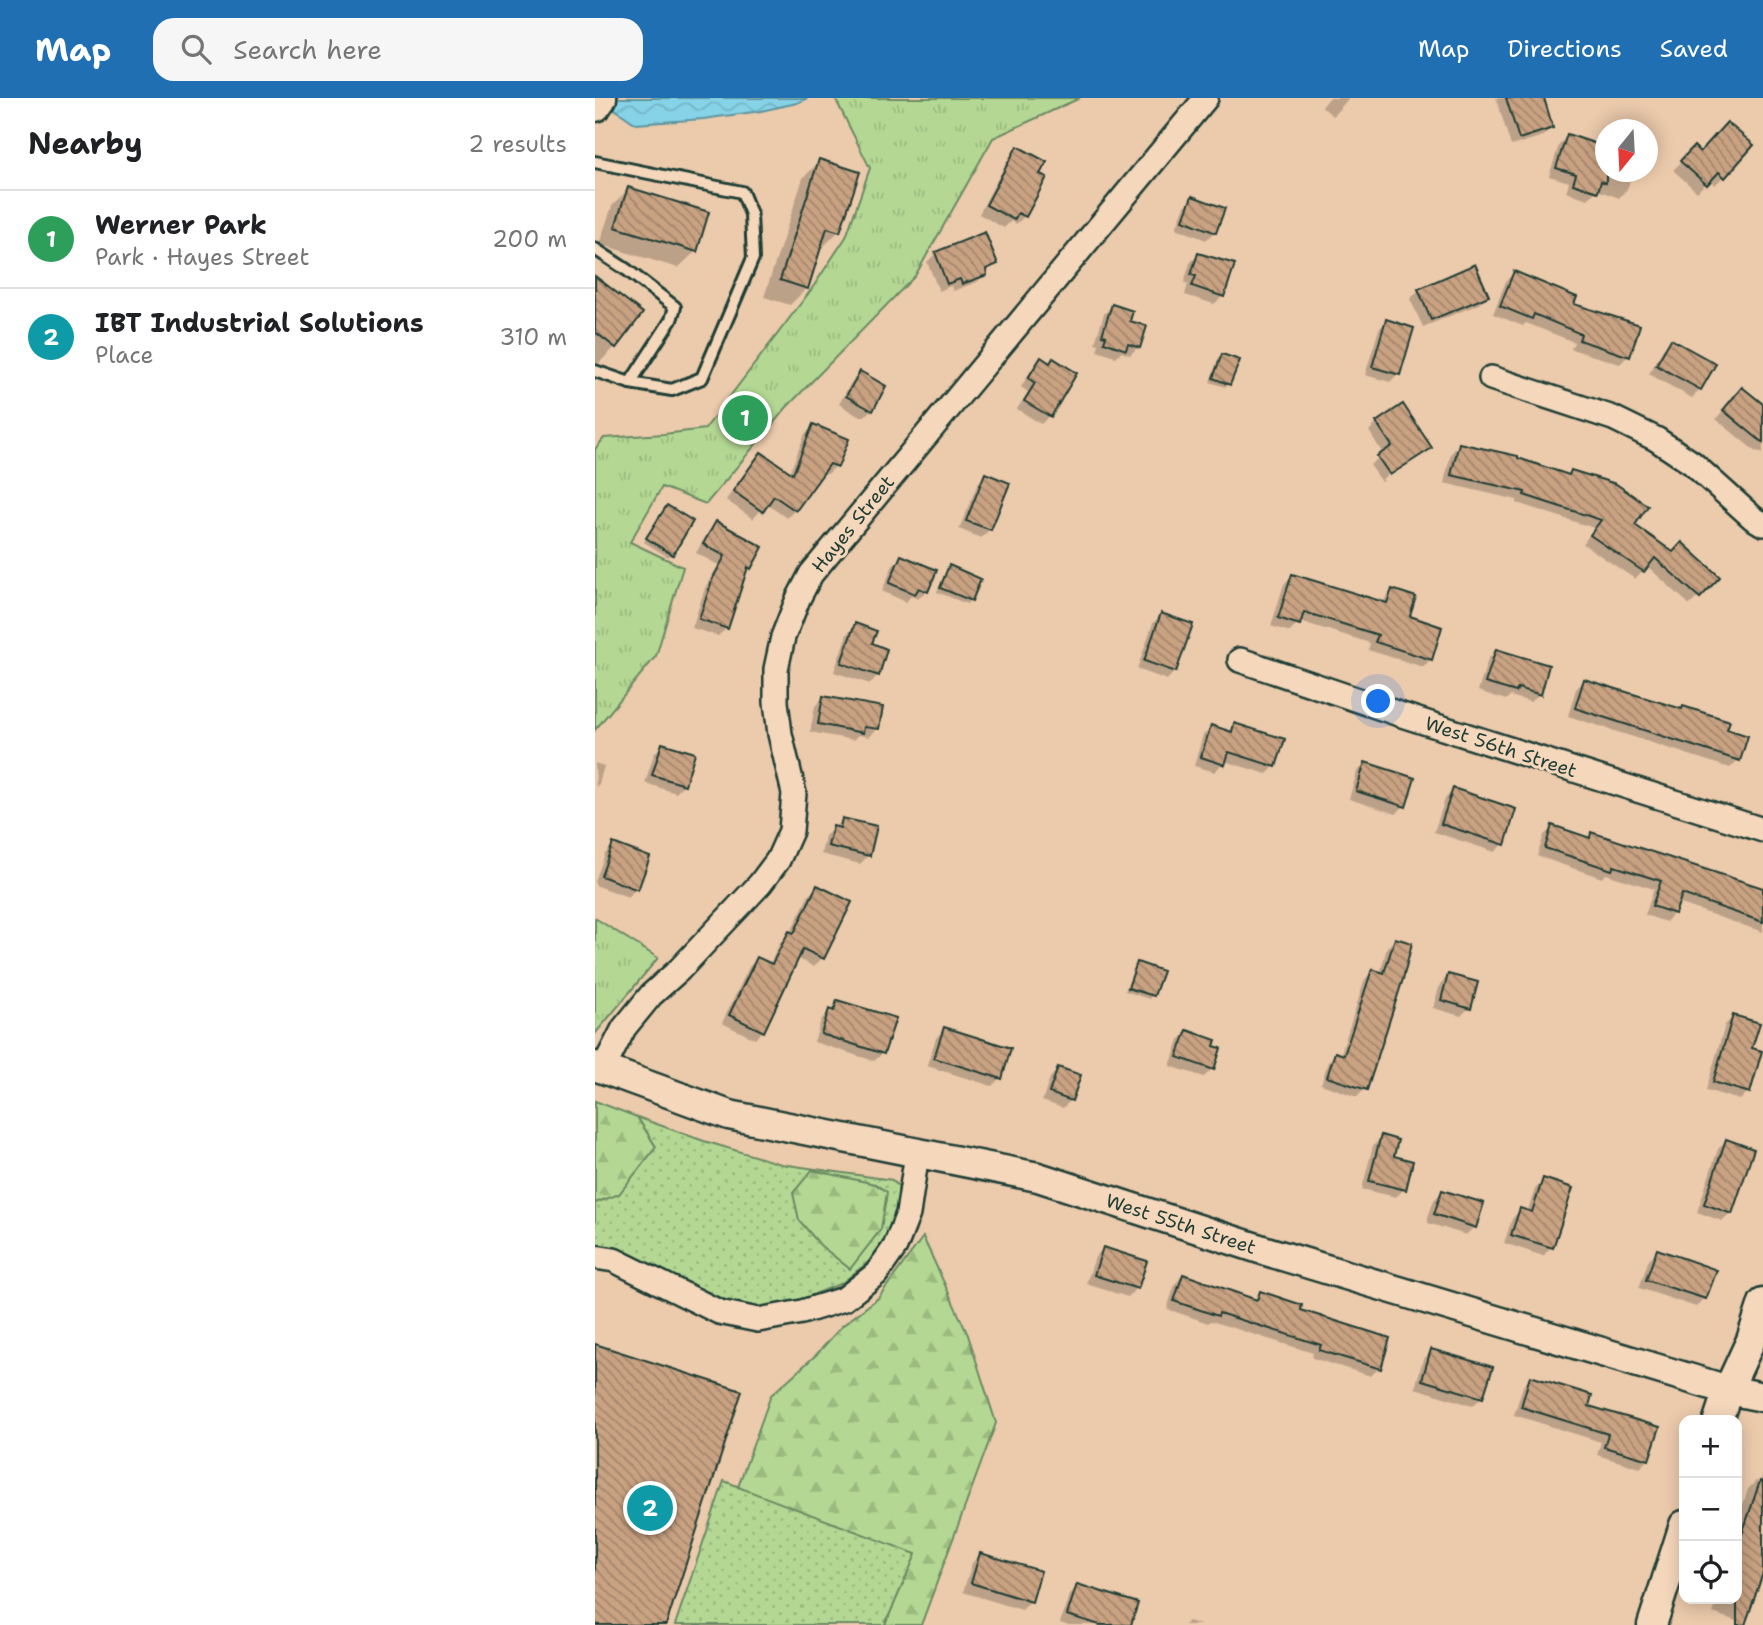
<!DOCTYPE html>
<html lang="en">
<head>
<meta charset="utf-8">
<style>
  :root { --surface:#fff; --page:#f6f6f6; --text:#202124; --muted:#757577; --line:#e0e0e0; --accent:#1f6fb2 }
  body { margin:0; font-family:"Shantell Sans",sans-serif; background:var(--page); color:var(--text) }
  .controls { position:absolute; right:21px; bottom:21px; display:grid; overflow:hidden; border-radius:14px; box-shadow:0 4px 18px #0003 }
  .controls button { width:63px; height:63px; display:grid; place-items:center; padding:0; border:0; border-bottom:2px solid var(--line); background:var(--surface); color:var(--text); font:35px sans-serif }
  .compass { position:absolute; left:1000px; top:21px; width:63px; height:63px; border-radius:50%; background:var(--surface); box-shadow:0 4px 18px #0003; rotate:198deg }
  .you { position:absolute; left:784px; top:604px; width:24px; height:24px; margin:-18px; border:5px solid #fff; border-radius:50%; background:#1a73e8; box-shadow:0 0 0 10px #1a73e833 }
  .badge { display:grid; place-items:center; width:46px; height:46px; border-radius:50%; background:var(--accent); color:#fff; font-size:23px; font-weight:700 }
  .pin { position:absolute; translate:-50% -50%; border:4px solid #fff; box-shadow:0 2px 7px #0006 }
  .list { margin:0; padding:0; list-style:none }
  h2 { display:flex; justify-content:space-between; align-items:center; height:91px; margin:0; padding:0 28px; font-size:30px }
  h2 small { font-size:23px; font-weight:400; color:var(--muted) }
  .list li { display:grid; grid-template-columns:46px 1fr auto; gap:21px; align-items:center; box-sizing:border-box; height:98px; padding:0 28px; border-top:2px solid var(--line) }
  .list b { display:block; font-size:26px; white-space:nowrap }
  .list p { margin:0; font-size:23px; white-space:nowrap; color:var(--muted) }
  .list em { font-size:23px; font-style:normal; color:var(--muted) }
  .icon { flex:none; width:38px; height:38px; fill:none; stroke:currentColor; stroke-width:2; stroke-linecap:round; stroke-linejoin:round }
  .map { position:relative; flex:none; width:1168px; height:1527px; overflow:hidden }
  header { display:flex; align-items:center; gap:42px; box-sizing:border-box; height:98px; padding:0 35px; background:var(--accent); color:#fff }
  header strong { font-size:33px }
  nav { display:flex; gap:38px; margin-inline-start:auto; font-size:24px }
  .search { width:490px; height:63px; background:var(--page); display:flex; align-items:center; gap:18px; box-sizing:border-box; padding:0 24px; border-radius:21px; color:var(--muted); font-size:26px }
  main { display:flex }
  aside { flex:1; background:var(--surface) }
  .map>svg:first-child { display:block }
</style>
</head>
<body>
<header>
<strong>Map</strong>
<div class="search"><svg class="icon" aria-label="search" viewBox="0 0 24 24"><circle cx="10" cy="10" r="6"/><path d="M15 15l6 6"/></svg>Search here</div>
<nav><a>Map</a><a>Directions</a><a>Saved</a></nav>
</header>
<main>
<aside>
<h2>Nearby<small>2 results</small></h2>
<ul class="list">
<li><span class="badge" style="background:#2e9e5b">1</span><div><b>Werner Park</b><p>Park · Hayes Street</p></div><em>200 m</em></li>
<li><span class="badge" style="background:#0f9aa8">2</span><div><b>IBT Industrial Solutions</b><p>Place</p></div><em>310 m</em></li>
</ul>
</aside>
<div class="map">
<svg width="1168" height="1527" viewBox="0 0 1168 1527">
  <defs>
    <pattern id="grass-dots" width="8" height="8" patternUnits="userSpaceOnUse" patternTransform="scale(1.75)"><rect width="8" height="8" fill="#b4d893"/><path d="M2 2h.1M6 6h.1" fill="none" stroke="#9aba7f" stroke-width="1.8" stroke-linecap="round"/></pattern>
    <pattern id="forest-firs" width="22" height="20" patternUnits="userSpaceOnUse" patternTransform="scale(1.75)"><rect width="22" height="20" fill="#b4d893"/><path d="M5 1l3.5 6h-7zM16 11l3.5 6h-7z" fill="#9aba7f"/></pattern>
    <pattern id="park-tufts" width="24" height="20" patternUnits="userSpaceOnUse" patternTransform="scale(1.75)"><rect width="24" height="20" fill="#b4d893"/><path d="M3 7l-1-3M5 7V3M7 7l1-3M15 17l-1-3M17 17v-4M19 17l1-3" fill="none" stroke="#9aba7f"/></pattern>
    <pattern id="water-waves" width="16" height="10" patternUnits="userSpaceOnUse" patternTransform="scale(1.75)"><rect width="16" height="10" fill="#86d2e6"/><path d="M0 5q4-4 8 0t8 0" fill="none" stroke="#73b5c6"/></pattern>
    <pattern id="building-back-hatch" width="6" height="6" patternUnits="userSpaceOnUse" patternTransform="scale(1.75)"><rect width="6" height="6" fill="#c9a282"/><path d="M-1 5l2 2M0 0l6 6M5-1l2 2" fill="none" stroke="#a3856b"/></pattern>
  </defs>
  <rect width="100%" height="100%" fill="#eccaac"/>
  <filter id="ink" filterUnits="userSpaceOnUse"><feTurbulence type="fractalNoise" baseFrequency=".0143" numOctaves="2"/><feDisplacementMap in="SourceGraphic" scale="14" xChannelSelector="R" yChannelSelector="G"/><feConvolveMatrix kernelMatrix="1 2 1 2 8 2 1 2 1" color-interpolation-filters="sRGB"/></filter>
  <g filter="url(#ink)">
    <g fill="url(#grass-dots)" stroke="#6a8a64" stroke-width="2">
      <path d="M42,1019L109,1043L186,1066L297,1082L304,1089L301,1122L277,1161L247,1185L200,1204L153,1211L104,1191L41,1159L0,1146V1105L24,1096L61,1049Z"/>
      <path d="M129,1383L322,1456L290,1527H80Z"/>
    </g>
    <g fill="url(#forest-firs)" stroke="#6a8a64" stroke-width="2">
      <path d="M0,1003L42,1019L61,1049L24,1096L0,1105Z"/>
      <path d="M217,1072L280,1086L292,1094L286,1131L255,1171L225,1147L204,1122L198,1095Z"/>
      <path d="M328,1139L373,1237L401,1325L326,1527H290L321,1456L143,1389L176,1297L221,1257L247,1228L283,1200Z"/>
    </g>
    <g fill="url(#park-tufts)" stroke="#6a8a64" stroke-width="2">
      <path d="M240,0H485L398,40L320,178L191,310L111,406L67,389L35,444L88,469L61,558L0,632V351L9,340L69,336L110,331L216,192L251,139L275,70Z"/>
      <path d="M0,820L63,860L0,936Z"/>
    </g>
    <path fill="url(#water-waves)" stroke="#5d969f" stroke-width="2" d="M4,0H213L202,5L166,13L108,21L41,26Z"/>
    <g fill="#0003" fill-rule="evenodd">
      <path d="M734,0H754L738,18L727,9Z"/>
      <path d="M901,0H947L956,30L948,38L916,48Z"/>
      <path d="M1124,34L1129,78L1120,87L1115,81L1102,94L1078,72L1091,59L1105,56Z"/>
      <path d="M972,38L1010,74H1038L1032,91L1024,100L1002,92L993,101L971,94L974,84L954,78L964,47Z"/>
      <path d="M423,51L443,76L430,118L421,126L416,123L409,130L384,116L414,59Z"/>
      <path d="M225,63L244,133L227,150L224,149L212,190L195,207L169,199L208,80Z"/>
      <path d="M34,91L101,153L83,170L4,146L17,108Z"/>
      <path d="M598,100L619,134L611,142L581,130L590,108Z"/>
      <path d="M341,155L400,166L382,184L358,193L356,188L344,193L332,164Z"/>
      <path d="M603,157L628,198L619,206L590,197L593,186L589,185L595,165Z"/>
      <path d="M879,169L892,198L884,206L828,229L815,201L824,192Z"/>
      <path d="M919,175L977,207L1033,258L1025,266L976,251L979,244L931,225L928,228L898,216L911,183Z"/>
      <path d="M0,180L46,216L20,249L3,266L0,264Z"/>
      <path d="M517,208L533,224L543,249L535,257L526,254L521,259L502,253L504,246L500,245L509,216Z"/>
      <path d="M792,223L803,276L795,284L770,277L784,231Z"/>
      <path d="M1077,243L1119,267L1105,291L1097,300L1054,276L1068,251Z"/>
      <path d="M627,258L634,286L630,289L615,284L623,261Z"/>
      <path d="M446,261L454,318L446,326L422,311L433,294L426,289L438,269Z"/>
      <path d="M265,275L278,309L270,318H263L244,306L257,283Z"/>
      <path d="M1139,299L1168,308V356L1162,353L1161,354L1121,321Z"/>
      <path d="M782,325L835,350L828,357V354L787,381L789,383L787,384L775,367L788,356L774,333Z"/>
      <path d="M219,328L241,368L233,376L227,374L200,412L192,420L171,406L158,421L131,402L158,364L166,356L194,376L210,336Z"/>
      <path d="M864,347L972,378L976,374L1037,427L1078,456L1122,479L1095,507L1052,468L1040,481L988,446L999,430L922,405V402L849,385L856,355Z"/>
      <path d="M391,377L395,431L386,440L364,431L383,385Z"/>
      <path d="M72,409L77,456L73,459L49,444Z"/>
      <path d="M121,426L155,469L149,475L132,530L123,538L97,530L110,490L123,467L101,455L113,434Z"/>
      <path d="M307,459L331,493L323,501L316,498L311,504L287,493L298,467Z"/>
      <path d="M355,469L384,482L375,502L372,506L342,494L351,473Z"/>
      <path d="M697,478L788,506L789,502L797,493L836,561L828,569L773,552L775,545L704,523L695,534L676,528L689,486Z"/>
      <path d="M566,517L580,573L572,582L542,571L558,525Z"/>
      <path d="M260,527L275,546L283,577L275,586L239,574L252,536Z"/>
      <path d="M901,553L944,596L936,604L915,598L911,602L883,593L893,561Z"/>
      <path d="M989,583L1130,632L1143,662L1135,670L973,618L981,591Z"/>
      <path d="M228,600L282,631L274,639L263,637L258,642L215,634L220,608Z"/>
      <path d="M640,627L680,668L672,676L629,663L620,674L599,668L608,637L617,629L633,634Z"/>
      <path d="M67,647L89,686L81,695L50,685L59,656Z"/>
      <path d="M0,665L9,668L4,686L1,689Z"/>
      <path d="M770,666L809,708L801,716L754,701L762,674Z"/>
      <path d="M858,692L908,746L900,754L839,734L850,701Z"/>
      <path d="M247,722L274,757L265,766L226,756L230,738Z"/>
      <path d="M958,729L992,741L997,736L1168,792V834L1083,805L1079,815L1071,824L1050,817L1059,791L1011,776L1007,780L942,758L949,737Z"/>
      <path d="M18,747L41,791L33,799L0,787V783L10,756Z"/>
      <path d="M222,789L255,805L227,860L219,869L202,860L168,933L160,941L127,925L154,869L162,861L174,867L186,843L195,835L214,797Z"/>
      <path d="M800,842L770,991L762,999L726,986L733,964L741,956L745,958L770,881L778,873L785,876L792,849ZM773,880H776L748,966L745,965Z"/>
      <path d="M542,866L565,874L557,897L554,901L530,893L539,870Z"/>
      <path d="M854,877L874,910L866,918L838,910L845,886Z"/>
      <path d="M243,904L288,955L279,963L219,944L226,922Z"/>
      <path d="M1138,919L1155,951L1153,994L1145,1002L1111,992L1130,927Z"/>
      <path d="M349,931L405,980L397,988L332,968L341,940Z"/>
      <path d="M593,934L617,971L609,979L575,968L584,942Z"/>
      <path d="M463,971L476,1002L468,1010L447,1003L455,980Z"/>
      <path d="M786,1039L797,1060L809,1091L801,1099L767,1091L778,1048Z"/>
      <path d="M1131,1043L1135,1115L1127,1123L1102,1114L1123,1051Z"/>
      <path d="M949,1082L956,1149L948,1158L909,1145L917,1121L925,1112L932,1115L940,1091Z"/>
      <path d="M847,1094L879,1129L871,1137L833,1125V1119L839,1102Z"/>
      <path d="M508,1151L541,1190L533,1199L491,1186L500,1159Z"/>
      <path d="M1062,1153L1110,1200L1101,1209L1044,1190L1054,1161Z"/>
      <path d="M588,1178L659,1202L665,1195L703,1214L784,1270L776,1278L717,1260L718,1255L616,1223L613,1225L572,1211L580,1186Z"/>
      <path d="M837,1253L887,1299L878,1308L820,1290L828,1261Z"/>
      <path d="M936,1280L991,1309L1053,1361L1045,1370L1002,1357L1006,1344L919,1317L928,1288Z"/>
      <path d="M1168,1376V1469L1144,1524L1118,1515L1123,1501H1142V1438L1148,1420L1144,1419L1153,1391L1161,1383L1165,1384Z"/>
      <path d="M385,1456L444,1474L435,1504L427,1512L368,1494L377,1465Z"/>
      <path d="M482,1488L535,1527H471L465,1525L474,1497Z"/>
      <path d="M593,1523L606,1527H589Z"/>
    </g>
    <g fill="url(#building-back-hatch)" stroke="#1f3d34" stroke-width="2">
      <path d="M911,0H949L958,30L924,41Z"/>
      <path d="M1132,24L1159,47L1130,80L1124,74L1112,87L1085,63L1099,48L1105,54Z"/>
      <path d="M972,36L1011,49V85L1006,83L1003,94L978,86L981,76L961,70Z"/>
      <path d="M422,48L452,64L445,76L452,79L431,119L423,115L419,122L391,107Z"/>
      <path d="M224,61L265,74L245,134L232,130L213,191L185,182Z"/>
      <path d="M33,89L114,114L102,154L20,129Z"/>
      <path d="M597,98L630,110L621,135L588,122Z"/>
      <path d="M390,134L403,166L391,171L392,177L367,186L365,181L352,186L340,154Z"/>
      <path d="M603,155L640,166L629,199L597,188L601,178L596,177Z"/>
      <path d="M880,166L894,198L836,222L823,191Z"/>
      <path d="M919,173L982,199L979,206L1045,227L1035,259L984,242L986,236L939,216L937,221L905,208Z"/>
      <path d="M0,178L48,215L21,250L0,234Z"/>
      <path d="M517,206L538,213L535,223L552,228L545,250L533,246L531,252L509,244L511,238L507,237Z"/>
      <path d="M791,221L819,230L805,277L777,269Z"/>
      <path d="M1076,241L1121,266L1106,292L1061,267Z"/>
      <path d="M627,256L645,262L635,287L618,280Z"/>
      <path d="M446,259L455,265L458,260L482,275L456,319L429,303L440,285L433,280Z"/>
      <path d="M265,273L291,288L278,313L251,298Z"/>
      <path d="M1147,289L1168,306V345L1128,312Z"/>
      <path d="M808,306L837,350L795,377L782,358L797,348L781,324Z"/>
      <path d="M218,326L254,341L243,369L235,366L201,413L179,398L168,414L138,393L166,354L198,376Z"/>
      <path d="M864,345L923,358V360L974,377L976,372L1021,386L1053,408L1040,427L1078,454L1087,444L1125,479L1105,500L1060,460L1049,474L995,437L1006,422L929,397L930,394L856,377Z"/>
      <path d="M390,375L415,385L396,432L371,423Z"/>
      <path d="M72,407L98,423L78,457L51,440Z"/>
      <path d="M121,423L168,449L156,471L153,469L133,531L104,521L118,480L130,458L108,446Z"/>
      <path d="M306,457L342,472L333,494L324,490L320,496L294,485Z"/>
      <path d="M354,467L386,481L377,503L345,490Z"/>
      <path d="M697,476L792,505L797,491L821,499L815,518L847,529L837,562L780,544L783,537L709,514L705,527L683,520Z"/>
      <path d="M566,515L598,526L581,574L549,563Z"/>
      <path d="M260,525L282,533L277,545L292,551L284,578L246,565Z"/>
      <path d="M901,551L954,567L946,597L923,590L921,594L890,585Z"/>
      <path d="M989,581L1087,611L1088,608L1135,623L1132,631L1153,638L1145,663L980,610Z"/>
      <path d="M228,598L288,609L284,631L269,629L268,635L223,626Z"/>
      <path d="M639,625L690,641L681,669L634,654L630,667L606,659L616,627L637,634Z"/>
      <path d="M67,645L100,655L90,687L57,677Z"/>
      <path d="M770,664L820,680L811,709L761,693Z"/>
      <path d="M858,690L921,711L910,747L846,726Z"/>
      <path d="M247,720L282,728L275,758L233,748L238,728L245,730Z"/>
      <path d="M957,727L995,740L996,734L1168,790V824L1087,796L1080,816L1057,808L1066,783L1019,768L1017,772L950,750Z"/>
      <path d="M18,745L55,759L43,792L6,778Z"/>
      <path d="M222,787L257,804L229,861L208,851L169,934L134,917L162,859L177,866L194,833L199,835Z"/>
      <path d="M800,840L817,845L808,881L772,992L732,979L740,954L749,957L777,871L789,875Z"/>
      <path d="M542,864L568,873L559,898L533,890Z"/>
      <path d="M853,876L883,884L876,911L846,902Z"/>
      <path d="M242,902L301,920L289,956L226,936L234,911L239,913Z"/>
      <path d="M1138,917L1165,925L1157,950L1167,953L1155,995L1118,984Z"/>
      <path d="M349,929L416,950L407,981L339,960Z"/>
      <path d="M592,932L621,942L619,948L626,950L619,972L582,959Z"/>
      <path d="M463,969L486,977L477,1003L454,995Z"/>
      <path d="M786,1037L803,1042L799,1058L818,1063L811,1092L774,1083Z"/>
      <path d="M1131,1041L1159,1051L1137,1116L1109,1106Z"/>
      <path d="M948,1080L978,1090L958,1150L916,1137L925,1110L937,1114Z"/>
      <path d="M847,1092L889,1105L881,1130L839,1116Z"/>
      <path d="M508,1149L552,1163L543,1191L499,1177Z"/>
      <path d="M1062,1151L1122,1172L1111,1201L1051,1182Z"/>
      <path d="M588,1176L662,1202L665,1193L707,1207L706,1212L795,1240L786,1271L724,1252L726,1247L624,1215L623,1218L579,1203Z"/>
      <path d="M0,1246L147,1293L71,1527H0Z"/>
      <path d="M836,1251L898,1269L888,1300L827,1282Z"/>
      <path d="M935,1278L997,1297L994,1308L1065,1329L1054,1362L1009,1349L1013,1336L926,1309Z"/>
      <path d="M1165,1383L1168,1384V1475L1150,1527H1142V1451Z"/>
      <path d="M385,1455L446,1473L437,1504L376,1485Z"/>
      <path d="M482,1486L543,1505L536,1527H505L472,1517Z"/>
    </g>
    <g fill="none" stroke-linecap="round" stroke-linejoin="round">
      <g stroke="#1f3d34" stroke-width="16">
        <g id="service">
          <path d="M0,64L147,94L156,116L158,160L107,280L77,292L35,285L0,273"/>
          <path d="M0,151L32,172L80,209L76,222L35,285"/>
        </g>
      </g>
      <g stroke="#1f3d34" stroke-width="28">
        <g id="minor">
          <path d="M896,280L1018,320L1061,341L1097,365L1158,420L1168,426"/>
          <path d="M645,562L807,617L1168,732"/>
          <path d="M8,971L29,930L56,897L84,872L165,786L183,762L196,733L199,695L185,636L181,604V571L188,539L203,501L216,476L611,0"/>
          <path d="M0,1159L19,1162L124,1214L163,1222L207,1214L249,1201L281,1176L300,1149L313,1116L322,1055"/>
        </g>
      </g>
      <g stroke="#1f3d34" stroke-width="33">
        <g id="tertiary">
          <path d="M0,968L134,1017L443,1079L671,1153L1133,1292L1168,1299"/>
          <path d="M1123,1322L1133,1292L1156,1242L1168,1205"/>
          <path d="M1057,1527L1089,1427"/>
        </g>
      </g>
      <g stroke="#1f3d34" stroke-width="37">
        <path id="secondary" d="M0,7L5,0"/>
      </g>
      <use href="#service" stroke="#f5d7bb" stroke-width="10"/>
      <use href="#minor" stroke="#f5d7bb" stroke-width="23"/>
      <use href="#tertiary" stroke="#f5d7bb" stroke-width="28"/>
      <use href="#secondary" stroke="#f5d7bb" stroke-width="32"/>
    </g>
  </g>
  <g text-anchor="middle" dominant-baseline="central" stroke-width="6" stroke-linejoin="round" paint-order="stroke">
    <g font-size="19" fill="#1f3d34" stroke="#f5d7bb">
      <text transform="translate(258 426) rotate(-51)">Hayes Street</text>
      <text transform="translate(906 649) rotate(18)">West 56th Street</text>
      <text transform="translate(586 1126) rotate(18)">West 55th Street</text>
    </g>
  </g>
</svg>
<div class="controls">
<button>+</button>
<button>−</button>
<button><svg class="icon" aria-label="locate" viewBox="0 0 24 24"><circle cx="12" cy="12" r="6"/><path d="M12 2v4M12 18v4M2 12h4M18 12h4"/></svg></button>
</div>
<svg class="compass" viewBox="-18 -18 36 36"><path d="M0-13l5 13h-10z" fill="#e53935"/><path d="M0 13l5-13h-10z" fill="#757577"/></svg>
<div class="you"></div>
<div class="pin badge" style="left:150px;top:320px;background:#2e9e5b">1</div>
<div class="pin badge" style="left:55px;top:1410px;background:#0f9aa8">2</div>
</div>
</main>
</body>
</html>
